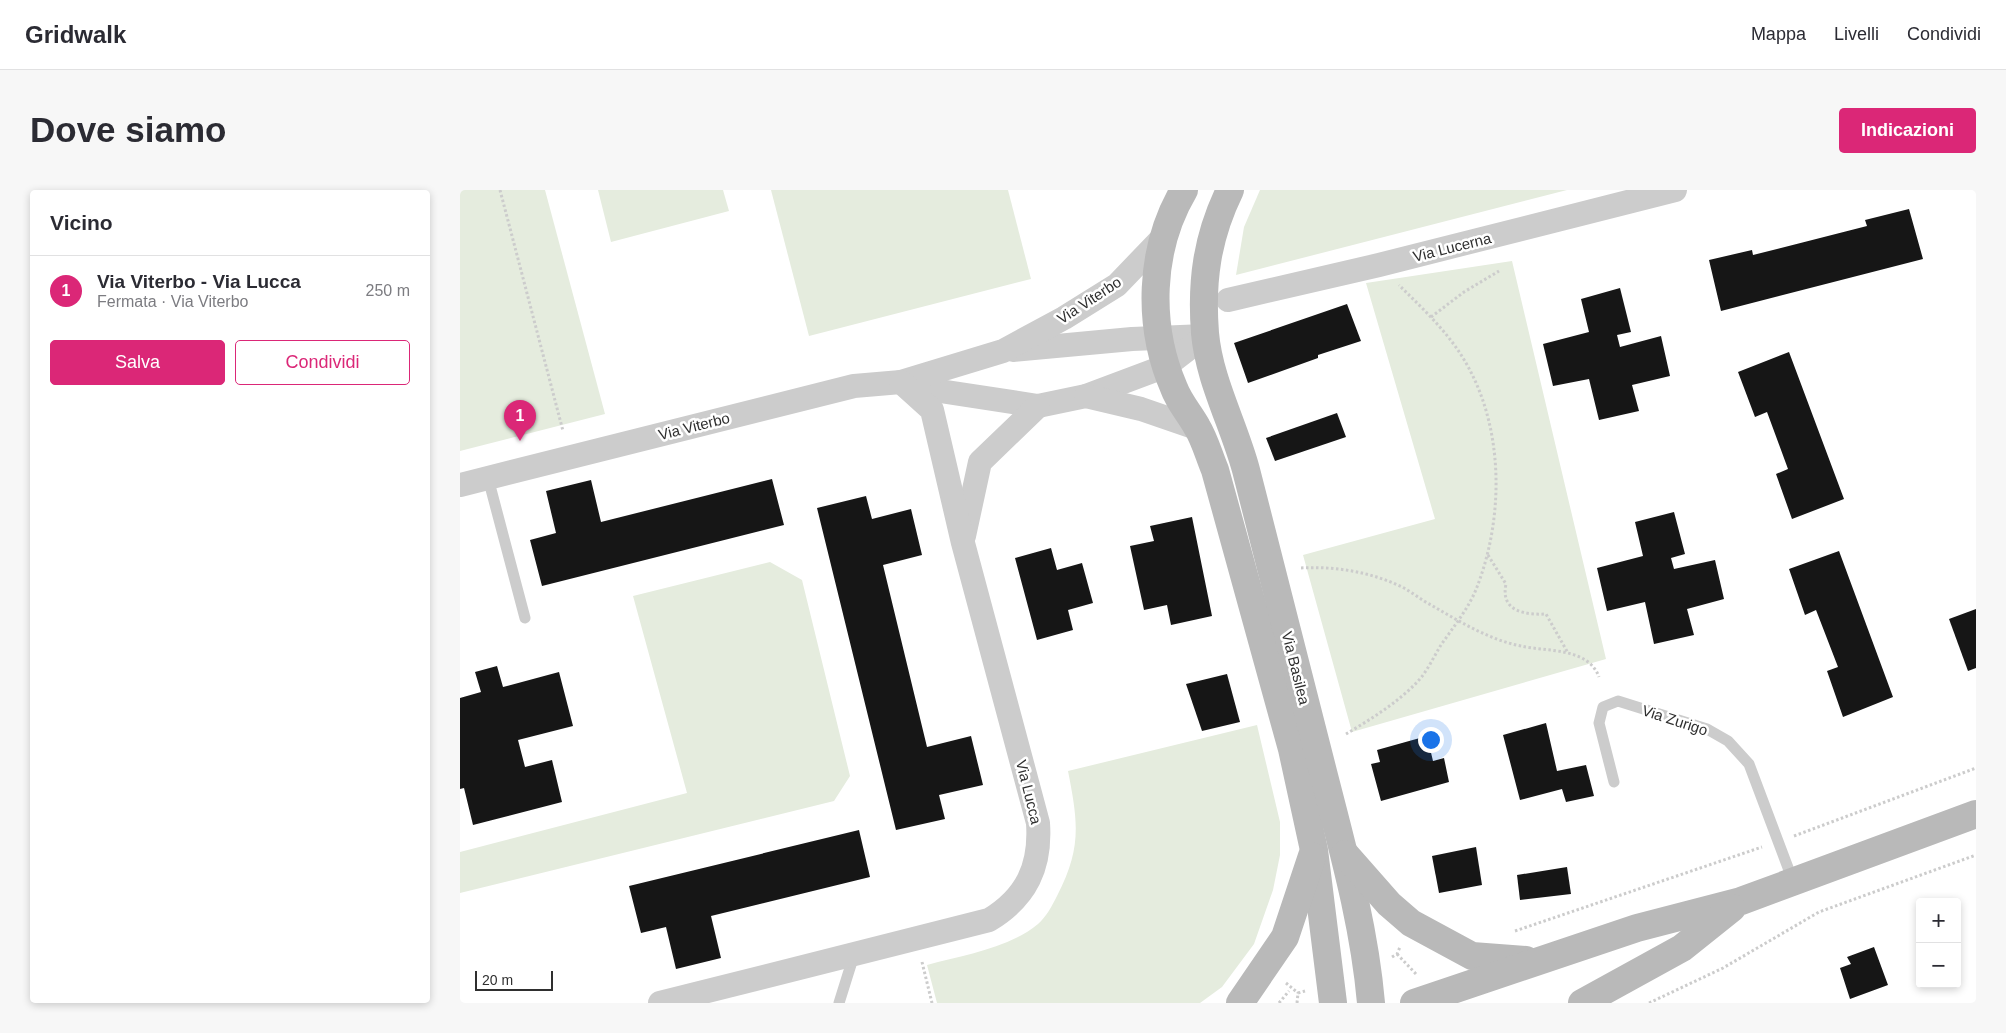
<!DOCTYPE html>
<html lang="it">
<head>
<meta charset="utf-8">
<style>
  :root { --surface:#fff; --page:#f7f7f7; --text:#2b2b33; --muted:#7c7c81; --line:#e1e1e2; --accent:#db2777 }
  body { margin:0; font-family:Arial,sans-serif; background:var(--page); color:var(--text) }
  .controls { position:absolute; right:15px; bottom:15px; display:grid; overflow:hidden; border-radius:5px; box-shadow:0 2px 8px #0003 }
  .controls button { width:45px; height:45px; display:grid; place-items:center; padding:0; border:0; border-bottom:1px solid var(--line); background:var(--surface); color:var(--text); font:25px sans-serif }
  .scale { position:absolute; left:15px; bottom:12px; width:78px; box-sizing:border-box; padding-left:5px; border:2px solid #2f2f2f; border-top:0; font-size:14px; line-height:18px; white-space:nowrap; color:#2f2f2f; -webkit-text-stroke:4px #fff; paint-order:stroke }
  .you { position:absolute; left:970px; top:549px; width:18px; height:18px; margin:-12px; border:4px solid #fff; border-radius:50%; background:#1a73e8; box-shadow:0 0 0 8px #1a73e833 }
  .badge { display:grid; place-items:center; width:32px; height:32px; border-radius:50%; background:var(--accent); color:#fff; font-size:16px; font-weight:700 }
  .pin { position:absolute; translate:-50% -41px; filter:drop-shadow(0 1px 2px #0008) }
  .pin::after { content:''; position:absolute; top:26px; width:18px; height:15px; background:inherit; clip-path:polygon(0 0,100% 0,50% 100%) }
  .list { margin:0; padding:0; list-style:none }
  h2 { display:flex; justify-content:space-between; align-items:center; height:65px; margin:0; padding:0 20px; font-size:21px }
  h2 small { font-size:16px; font-weight:400; color:var(--muted) }
  .list li { display:grid; grid-template-columns:32px 1fr auto; gap:15px; align-items:center; box-sizing:border-box; height:70px; padding:0 20px; border-top:1px solid var(--line) }
  .list b { display:block; font-size:19px; white-space:nowrap }
  .list p { margin:0; font-size:16px; white-space:nowrap; color:var(--muted) }
  .list em { font-size:16px; font-style:normal; color:var(--muted) }
  .actions { display:flex; gap:10px; padding:15px 20px }
  .actions a { flex:1; padding:11px 0; border:1px solid var(--accent); border-radius:5px; text-align:center; font-size:18px; color:var(--accent) }
  .actions .main { background:var(--accent); color:#fff }
  .map { position:relative; flex:none; width:1516px; height:813px; overflow:hidden; border-radius:5px }
  header { display:flex; align-items:center; gap:30px; box-sizing:border-box; height:70px; padding:0 25px; background:var(--surface); border-bottom:1px solid var(--line) }
  header strong { font-size:24px }
  nav { display:flex; gap:28px; margin-inline-start:auto; font-size:18px }
  .intro { display:flex; align-items:center; justify-content:space-between; box-sizing:border-box; height:120px; padding:0 30px }
  h1 { margin:0; font-size:35px }
  .button { padding:12px 22px; border-radius:5px; background:var(--accent); color:#fff; font-size:18px; font-weight:700 }
  main { display:flex; gap:30px; padding:0 30px }
  aside { flex:1; background:var(--surface); border-radius:5px; box-shadow:0 2px 8px #0003 }
  .map>svg:first-child { display:block }
</style>
</head>
<body>
<header>
<strong>Gridwalk</strong>
<nav><a>Mappa</a><a>Livelli</a><a>Condividi</a></nav>
</header>
<div class="intro"><h1>Dove siamo</h1><a class="button">Indicazioni</a></div>
<main>
<aside>
<h2>Vicino<small></small></h2>
<ul class="list">
<li><span class="badge">1</span><div><b>Via Viterbo - Via Lucca</b><p>Fermata · Via Viterbo</p></div><em>250 m</em></li>
</ul>
<div class="actions"><a class="main">Salva</a><a>Condividi</a></div>
</aside>
<div class="map">
<svg width="1516" height="813" viewBox="0 0 1516 813">
  <rect width="100%" height="100%" fill="#fff"/>
  <g fill="#e5ecde">
    <path d="M0,0H85L145,224L0,261Z"/>
    <path d="M138,0H263L269,21L151,52Z"/>
    <path d="M311,0H548L571,89L349,146Z"/>
    <path d="M800,0H1107L776,85L784,37Z"/>
    <path d="M1052,71L1146,469L892,542L843,365L975,329L906,93Z"/>
    <path d="M310,372L342,390L390,586L374,611L0,703V662L227,603L173,406Z"/>
    <path d="M797,535L820,632V665L813,700L794,754L762,797L740,813H477L467,775C503,765 548,759 578,734C586,727 592,716 597,706C622,658 618,632 608,581Z"/>
  </g>
  <g fill="#161616">
    <path d="M1449,19L1463,69L1261,121L1249,70L1292,60L1293,65L1407,36L1405,30Z"/>
    <path d="M1160,98L1171,142L1157,145L1160,157L1201,146L1210,186L1172,195L1179,221L1139,230L1129,189L1093,196L1083,154L1129,142L1121,109Z"/>
    <path d="M887,114L901,151L858,165V168L788,193L774,153Z"/>
    <path d="M1329,162L1384,309L1332,329L1316,284L1328,279L1307,222L1295,227L1278,182Z"/>
    <path d="M877,223L886,247L815,271L806,248Z"/>
    <path d="M312,289L324,335L82,396L70,350L96,343L86,301L131,290L141,332Z"/>
    <path d="M406,306L412,329L451,319L462,365L423,375L467,557L511,546L523,595L479,605L485,629L436,640L357,318Z"/>
    <path d="M1214,322L1225,364L1211,368L1214,379L1255,370L1264,409L1227,419L1234,445L1194,454L1185,412L1147,421L1137,378L1183,366L1175,332Z"/>
    <path d="M732,327L752,426L711,435L707,415L684,420L670,356L694,351L690,336Z"/>
    <path d="M591,358L597,380L622,373L633,413L608,420L613,440L577,450L555,368Z"/>
    <path d="M1379,361L1433,507L1383,527L1367,481L1378,477L1356,420L1345,425L1329,379Z"/>
    <path d="M1516,419V478L1508,481L1489,429Z"/>
    <path d="M37,476L43,497L99,482L113,536L58,550L65,577L92,570L102,612L13,635L4,598L0,599V508L21,502L15,482Z"/>
    <path d="M767,484L780,532L742,541L726,494Z"/>
    <path d="M1086,533L1097,581L1126,575L1134,606L1106,612L1102,599L1060,610L1043,545Z"/>
    <path d="M967,546L973,571L984,568L989,592L921,611L911,574L920,572L917,560Z"/>
    <path d="M399,640L410,687L251,726L261,768L216,779L206,737L181,743L169,696Z"/>
    <path d="M1016,657L1022,695L979,703L972,666Z"/>
    <path d="M1107,677L1111,704L1060,710L1057,685Z"/>
    <path d="M1414,757L1428,795L1390,809L1380,778L1391,774L1387,767Z"/>
  </g>
  <g fill="none" stroke-linecap="round" stroke-linejoin="round">
    <g stroke="#ccc" stroke-width="3" stroke-dasharray="2.5 2.5" stroke-linecap="butt">
      <path d="M40,0L103,241"/>
      <path d="M971,127L1004,102L1039,81"/>
      <path d="M1028,365L1046,394C1040,422 1066,425 1086,424L1108,463"/>
      <path d="M841,378C875,376 911,382 942,397C952,402 961,410 971,415C999,431 1029,450 1061,456C1087,462 1128,457 1139,487"/>
      <path d="M886,544C911,529 939,512 959,490C968,480 974,466 981,455C994,436 1009,418 1017,397C1044,327 1044,239 1006,173C989,143 963,119 939,95"/>
      <path d="M1334,646L1516,578"/>
      <path d="M1055,741L1302,657"/>
      <path d="M937,764L957,785"/>
      <path d="M932,767L937,764L940,757"/>
      <path d="M462,772L472,813"/>
      <path d="M826,793L838,803"/>
      <path d="M819,813L829,801"/>
      <path d="M837,813L838,803L845,801"/>
      <path d="M1189,813L1263,778L1359,722L1516,665"/>
    </g>
    <g stroke="#ccc" stroke-width="11">
      <path d="M28,288L65,428"/>
      <path d="M1154,592L1139,533L1143,517L1158,511L1247,539L1268,551L1289,574L1333,691"/>
      <path d="M379,813L394,765"/>
    </g>
    <g stroke="#ccc" stroke-width="24">
      <path d="M768,110L919,75L1215,0"/>
      <path d="M553,160L672,149L745,146"/>
      <path d="M444,193L480,201L578,216L626,206L706,176L745,146"/>
      <path d="M626,206L681,219L739,239"/>
      <path d="M0,295L394,196L441,192L543,161L604,128L657,95L705,45"/>
      <path d="M504,346L520,272L578,216"/>
      <path d="M200,813L529,730C567,707 581,676 578,633L503,353L472,220L441,192"/>
    </g>
    <g stroke="#b9b9b9" stroke-width="28">
      <path d="M724,0C689,59 687,136 714,198C719,212 730,224 737,237C745,250 749,266 755,280L832,559L854,660L873,813"/>
      <path d="M770,0C747,47 741,91 745,143C749,190 774,235 786,280C811,378 836,476 861,574C881,653 904,732 911,813"/>
      <path d="M885,664L929,714L951,733L1012,766L1066,770"/>
      <path d="M780,813L825,747L852,666"/>
      <path d="M954,813L1177,738L1281,711L1516,624"/>
      <path d="M1122,813L1222,758L1272,718"/>
    </g>
  </g>
  <g text-anchor="middle" dominant-baseline="central" stroke-width="5" stroke-linejoin="round" paint-order="stroke">
    <g font-size="15" fill="#2f2f2f" stroke="#fff">
      <text transform="translate(992 57) rotate(-14)">Via Lucerna</text>
      <text transform="translate(629 110) rotate(-33)">Via Viterbo</text>
      <text transform="translate(234 236) rotate(-14)">Via Viterbo</text>
      <text transform="translate(836 478) rotate(76)">Via Basilea</text>
      <text transform="translate(1215 530) rotate(18)">Via Zurigo</text>
      <text transform="translate(569 602) rotate(76)">Via Lucca</text>
    </g>
  </g>
</svg>
<div class="controls">
<button>+</button>
<button>−</button>
</div>
<div class="scale">20 m</div>
<div class="you"></div>
<div class="pin badge" style="left:60px;top:251px">1</div>
</div>
</main>
</body>
</html>
